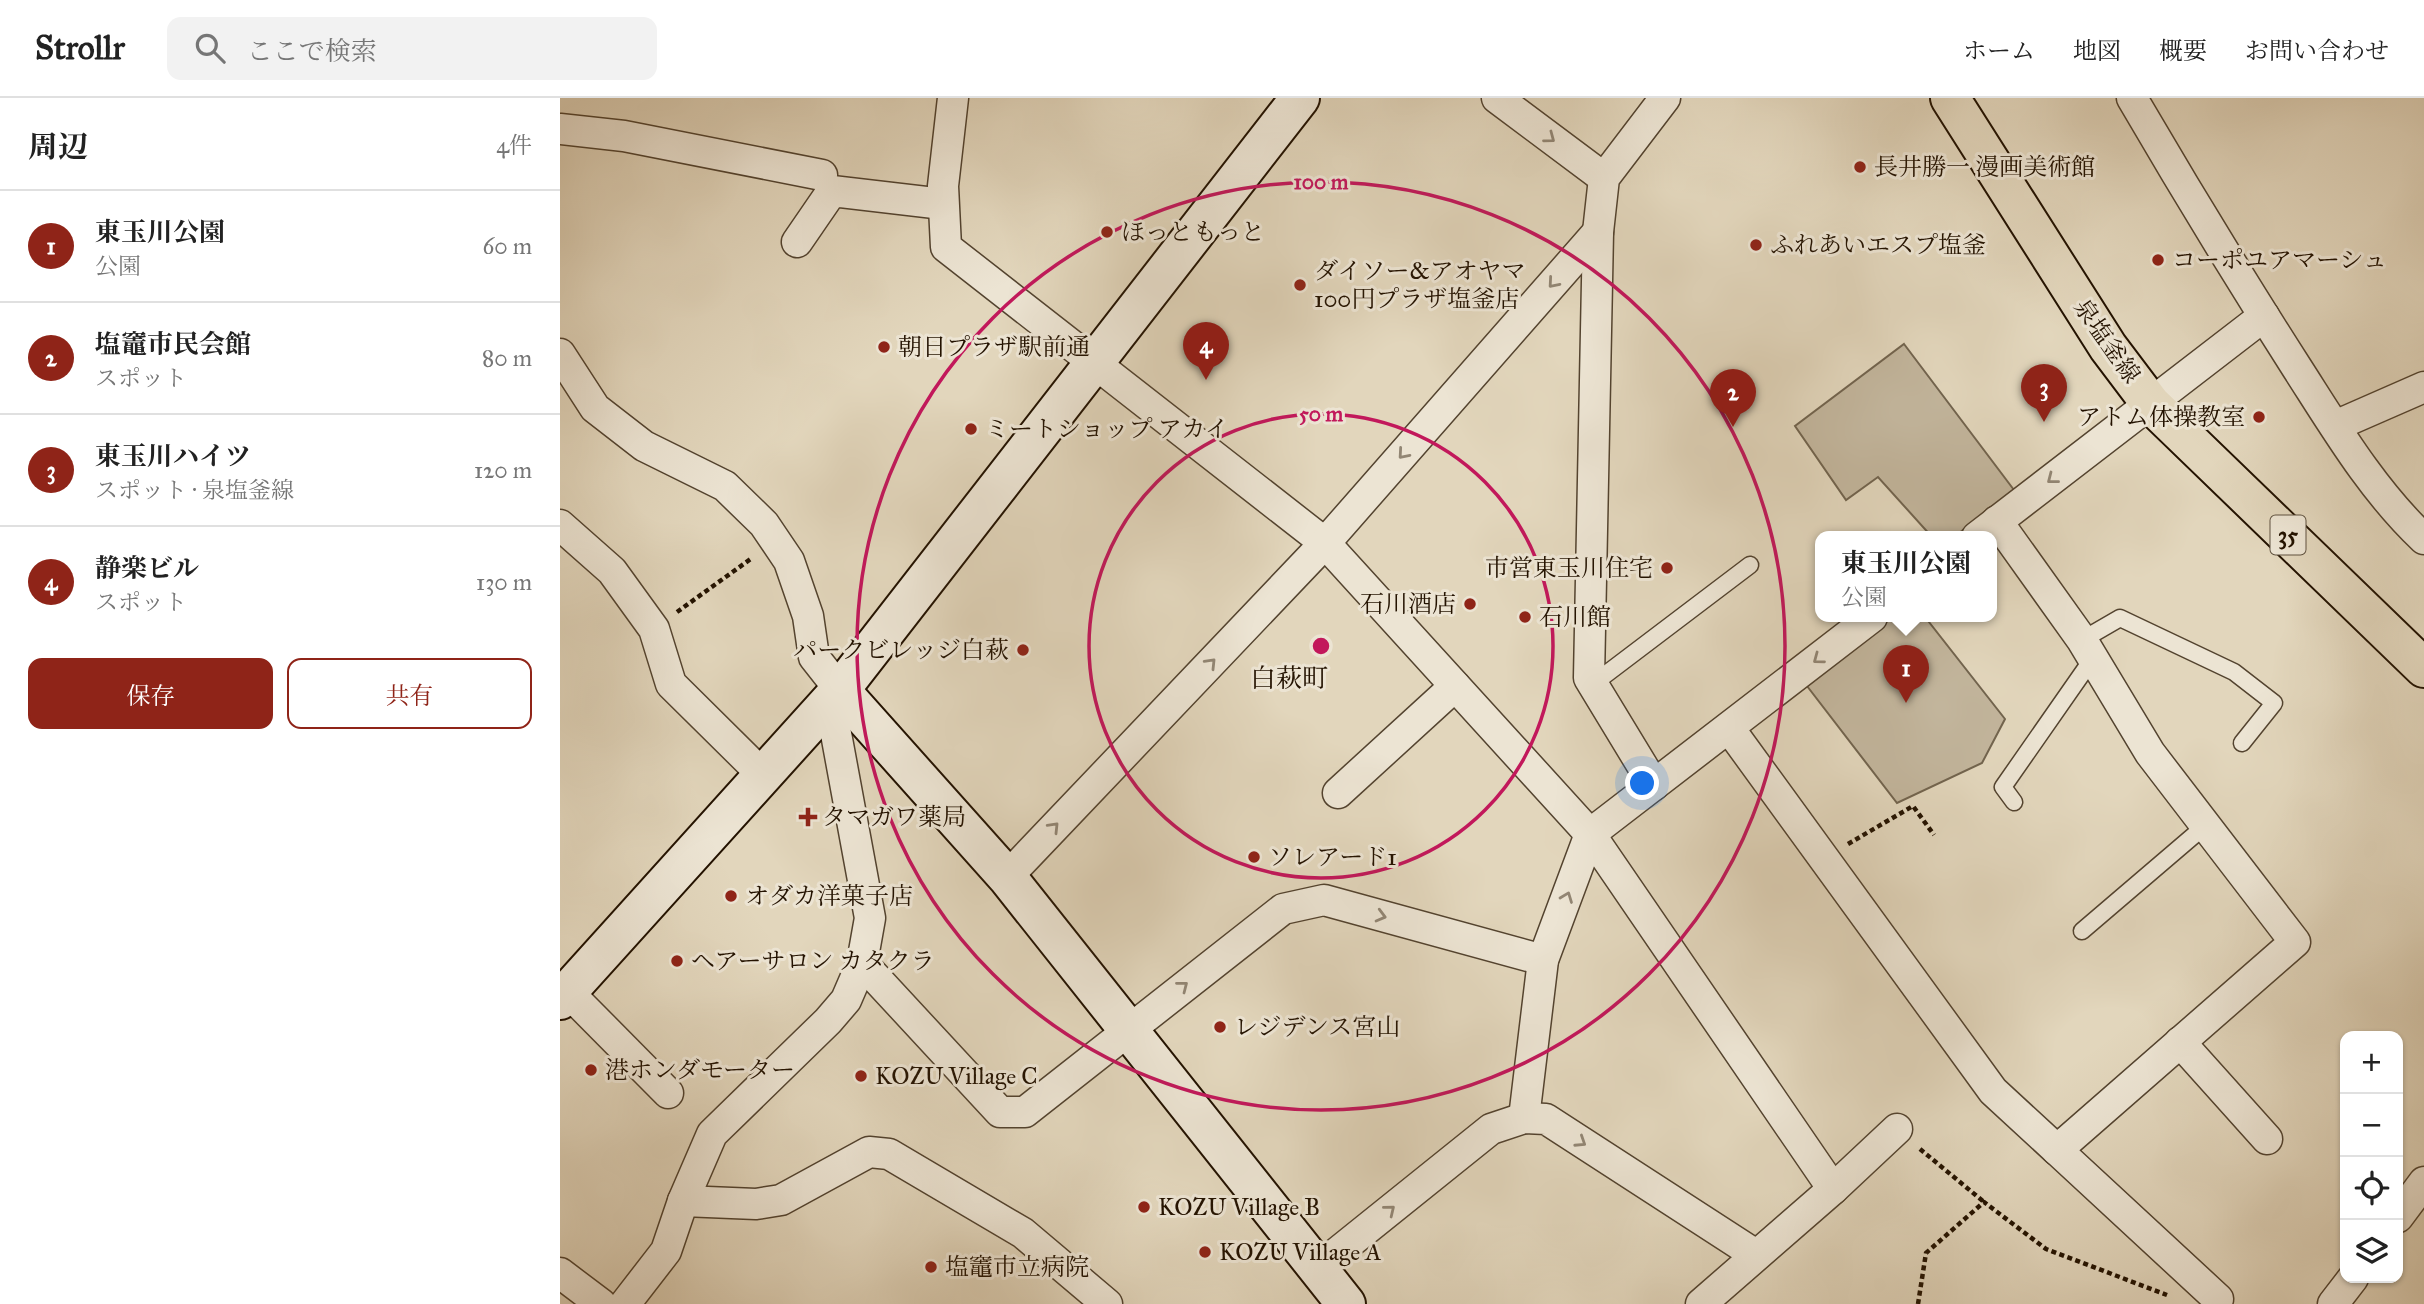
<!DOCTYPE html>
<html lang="ja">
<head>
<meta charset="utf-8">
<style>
  :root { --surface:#fff; --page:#f2f2f2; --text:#222; --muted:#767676; --line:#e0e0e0; --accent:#8f2418 }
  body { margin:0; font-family:"IM FELL Great Primer","Noto Serif JP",serif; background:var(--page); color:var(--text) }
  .controls { position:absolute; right:21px; bottom:21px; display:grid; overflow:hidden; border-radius:14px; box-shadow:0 2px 5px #0004 }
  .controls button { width:63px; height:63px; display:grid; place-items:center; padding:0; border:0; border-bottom:2px solid var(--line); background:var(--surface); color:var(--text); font:35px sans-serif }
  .you { position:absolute; left:1083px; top:686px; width:24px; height:24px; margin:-18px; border:5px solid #fff; border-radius:50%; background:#1a73e8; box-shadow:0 0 0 10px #1a73e833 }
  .badge { display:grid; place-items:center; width:46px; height:46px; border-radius:50%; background:var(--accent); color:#fff; font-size:23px; font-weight:700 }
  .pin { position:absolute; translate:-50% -58px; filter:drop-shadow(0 2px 4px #0008) }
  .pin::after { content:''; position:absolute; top:37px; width:24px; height:21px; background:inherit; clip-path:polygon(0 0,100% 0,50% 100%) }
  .popup { position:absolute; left:1255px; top:433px; width:182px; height:91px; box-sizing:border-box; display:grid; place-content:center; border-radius:14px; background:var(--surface); filter:drop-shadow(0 2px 5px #0005); font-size:23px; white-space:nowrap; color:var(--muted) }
  .popup b { font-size:26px; color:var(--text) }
  .popup::after { content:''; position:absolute; left:50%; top:100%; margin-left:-14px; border:14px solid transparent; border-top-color:var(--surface) }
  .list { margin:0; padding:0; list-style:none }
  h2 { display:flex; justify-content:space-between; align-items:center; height:91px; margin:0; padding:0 28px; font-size:30px }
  h2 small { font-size:23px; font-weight:400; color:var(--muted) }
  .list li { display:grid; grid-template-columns:46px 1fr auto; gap:21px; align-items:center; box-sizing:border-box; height:112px; padding:0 28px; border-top:2px solid var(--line) }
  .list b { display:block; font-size:26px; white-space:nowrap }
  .list p { margin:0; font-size:23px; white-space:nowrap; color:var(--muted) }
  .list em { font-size:23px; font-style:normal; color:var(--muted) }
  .actions { display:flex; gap:14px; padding:21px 28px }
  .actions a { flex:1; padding:16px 0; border:2px solid var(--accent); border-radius:14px; text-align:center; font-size:24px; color:var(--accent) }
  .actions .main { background:var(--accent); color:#fff }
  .icon { flex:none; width:38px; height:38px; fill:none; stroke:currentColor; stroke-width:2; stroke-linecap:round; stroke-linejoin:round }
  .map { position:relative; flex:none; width:1864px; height:1206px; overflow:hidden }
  header { display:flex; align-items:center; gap:42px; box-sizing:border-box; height:98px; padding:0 35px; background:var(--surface); border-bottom:2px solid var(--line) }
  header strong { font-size:33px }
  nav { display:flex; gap:38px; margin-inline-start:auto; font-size:24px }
  .search { width:490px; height:63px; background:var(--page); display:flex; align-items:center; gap:18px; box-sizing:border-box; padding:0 24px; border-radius:14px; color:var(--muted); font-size:26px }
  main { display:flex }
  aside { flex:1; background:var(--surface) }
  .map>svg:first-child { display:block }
</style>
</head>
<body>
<header>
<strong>Strollr</strong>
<div class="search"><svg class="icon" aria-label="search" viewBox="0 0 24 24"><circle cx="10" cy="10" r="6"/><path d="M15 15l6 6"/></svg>ここで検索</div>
<nav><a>ホーム</a><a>地図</a><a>概要</a><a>お問い合わせ</a></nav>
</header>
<main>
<aside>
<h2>周辺<small>4件</small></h2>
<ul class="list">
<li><span class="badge">1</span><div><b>東玉川公園</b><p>公園</p></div><em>60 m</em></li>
<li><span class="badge">2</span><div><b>塩竈市民会館</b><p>スポット</p></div><em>80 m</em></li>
<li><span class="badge">3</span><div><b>東玉川ハイツ</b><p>スポット · 泉塩釜線</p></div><em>120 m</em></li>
<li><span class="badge">4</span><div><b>静楽ビル</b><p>スポット</p></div><em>130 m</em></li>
</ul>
<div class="actions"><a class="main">保存</a><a>共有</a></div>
</aside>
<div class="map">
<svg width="1864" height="1206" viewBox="0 0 1864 1206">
  <rect width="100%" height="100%" fill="#e2d6bc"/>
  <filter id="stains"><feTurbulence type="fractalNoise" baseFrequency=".00286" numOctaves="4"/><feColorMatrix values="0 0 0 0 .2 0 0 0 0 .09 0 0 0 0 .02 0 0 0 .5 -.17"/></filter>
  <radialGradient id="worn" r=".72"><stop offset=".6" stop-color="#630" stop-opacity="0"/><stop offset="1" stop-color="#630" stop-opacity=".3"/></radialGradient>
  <g fill="#c2b59c" stroke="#72644e" stroke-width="2">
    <path d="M1344,246L1454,392L1394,439H1372L1318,379L1286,402L1235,328Z"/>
    <path d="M1332,519H1365L1445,621L1422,665L1337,705L1247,588Z"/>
  </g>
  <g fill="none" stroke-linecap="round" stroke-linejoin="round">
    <g stroke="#53432f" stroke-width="19">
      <g id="lane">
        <path d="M1522,542L1560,520L1674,574L1714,605L1682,645"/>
        <path d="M1033,586L1190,467"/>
        <path d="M1454,704L1443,689L1533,560"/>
        <path d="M1522,833L1646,727"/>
      </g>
    </g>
    <g stroke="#53432f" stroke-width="33">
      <g id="street">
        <path d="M393,0L383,88L386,149L765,445L1030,736L1273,1091L1141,1206"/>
        <path d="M937,0L1044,80"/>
        <path d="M1572,0C1625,91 1680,181 1737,270C1775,329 1812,392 1864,441"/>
        <path d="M0,31L64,38L262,77"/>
        <path d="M237,144L272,93L383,106"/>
        <path d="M0,256L35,310L84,348L165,388L204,426L229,463L248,518L254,559L280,592"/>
        <path d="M1775,328L1864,289"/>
        <path d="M0,427L52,473L94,531L111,586L204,678"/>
        <path d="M1417,439L1704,218"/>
        <path d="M1169,630L1433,993L1497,1052L1735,844L1590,655L1522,542L1437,423"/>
        <path d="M1094,687L1029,580L1038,134L1044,80L1105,0"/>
        <path d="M778,695L895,588"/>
        <path d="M447,779L765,445L1038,134"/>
        <path d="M302,865L440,1014H465L723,811L764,802L983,862"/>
        <path d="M8,894L108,995"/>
        <path d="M1620,944L1707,1041"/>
        <path d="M964,1020L983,862L1030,736L1312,519"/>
        <path d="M1497,1052L1658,1201"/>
        <path d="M1273,1091L1337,1031"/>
        <path d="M123,1103L196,1106L221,1102L309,1054L329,1056L463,1135L547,1206"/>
        <path d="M1838,1119L1864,1084"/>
        <path d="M758,1170L931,1031L964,1020L986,1021L1196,1157"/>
        <path d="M0,1175L41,1206"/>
        <path d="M65,1206L106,1153L123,1103L152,1036L268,923L286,902L302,865L310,820L270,603"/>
        <path d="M1773,1206L1793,1180"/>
      </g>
    </g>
    <g stroke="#231200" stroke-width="42">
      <g id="secondary">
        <path d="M280,592L447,779L786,1206"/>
        <path d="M0,902L280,592L740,0"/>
      </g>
    </g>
    <g stroke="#231200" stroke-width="42">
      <path id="primary" d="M1390,0L1548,249L1591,306L1864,570"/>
    </g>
    <g stroke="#231200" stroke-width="4.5" stroke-dasharray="5 3.5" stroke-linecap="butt">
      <path d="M117,514L192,460"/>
      <path d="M1288,746L1353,708L1374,737"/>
      <path d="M1360,1051L1424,1104"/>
      <path d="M1358,1206L1366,1155L1424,1104L1486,1151L1607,1197"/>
    </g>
    <use href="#lane" stroke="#ece4d3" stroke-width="16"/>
    <use href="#street" stroke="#ece4d3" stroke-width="30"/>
    <use href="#secondary" stroke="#ece4d3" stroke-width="38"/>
    <use href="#primary" stroke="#e2d6bc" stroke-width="38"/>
  </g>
  <defs><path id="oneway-chevron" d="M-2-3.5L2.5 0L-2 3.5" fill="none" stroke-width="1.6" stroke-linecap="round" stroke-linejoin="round" transform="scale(1.75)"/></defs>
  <g stroke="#928674">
    <use href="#oneway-chevron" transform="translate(990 40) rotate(37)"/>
    <use href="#oneway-chevron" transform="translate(993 185) rotate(131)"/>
    <use href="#oneway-chevron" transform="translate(843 356) rotate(131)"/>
    <use href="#oneway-chevron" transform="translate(1492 381) rotate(142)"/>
    <use href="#oneway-chevron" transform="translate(1258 561) rotate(143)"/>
    <use href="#oneway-chevron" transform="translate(651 565) rotate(-46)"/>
    <use href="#oneway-chevron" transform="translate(494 729) rotate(-46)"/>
    <use href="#oneway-chevron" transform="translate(1007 799) rotate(-69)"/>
    <use href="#oneway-chevron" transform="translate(821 818) rotate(15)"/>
    <use href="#oneway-chevron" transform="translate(623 888) rotate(-38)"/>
    <use href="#oneway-chevron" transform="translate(1021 1044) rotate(33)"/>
    <use href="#oneway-chevron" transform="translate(830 1112) rotate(-39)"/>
  </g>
  <g fill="none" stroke="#c2185b" stroke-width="3.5">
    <circle cx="761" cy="548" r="232"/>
    <circle cx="761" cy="548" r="464"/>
  </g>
  <g fill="#8f2418" stroke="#ece4d3" stroke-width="2.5">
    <circle cx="1300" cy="69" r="7"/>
    <circle cx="547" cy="134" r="7"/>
    <circle cx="1196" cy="147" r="7"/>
    <circle cx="1598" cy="162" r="7"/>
    <circle cx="740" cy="187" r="7"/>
    <circle cx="324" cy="249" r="7"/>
    <circle cx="1699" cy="319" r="7"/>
    <circle cx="411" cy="331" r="7"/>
    <circle cx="1107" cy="470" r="7"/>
    <circle cx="910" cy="506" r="7"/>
    <circle cx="965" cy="519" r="7"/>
    <circle cx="463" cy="552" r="7"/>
    <path d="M244.5 708.5h7v7h7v7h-7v7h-7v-7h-7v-7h7z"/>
    <circle cx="694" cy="759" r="7"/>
    <circle cx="171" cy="798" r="7"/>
    <circle cx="117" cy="863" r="7"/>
    <circle cx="660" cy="929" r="7"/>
    <circle cx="31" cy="972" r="7"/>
    <circle cx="301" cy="978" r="7"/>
    <circle cx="584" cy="1109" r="7"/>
    <circle cx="645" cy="1154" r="7"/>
    <circle cx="371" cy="1169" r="7"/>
  </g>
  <g text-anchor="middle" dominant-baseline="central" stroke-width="6" stroke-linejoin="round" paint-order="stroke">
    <rect fill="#ece4d3" stroke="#5f513f" stroke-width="2" x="1710.5" y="417.5" width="35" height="39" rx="5"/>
    <g font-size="23" font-weight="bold" fill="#231200">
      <text x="1728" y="437">35</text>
    </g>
    <g font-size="24" fill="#231200" stroke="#ece4d3" text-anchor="start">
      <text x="1314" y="69">長井勝一 漫画美術館</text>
      <text x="561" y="134">ほっともっと</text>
      <text x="1210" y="147">ふれあいエスプ塩釜</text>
      <text x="1612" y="162">コーポユアマーシュ</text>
      <text x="754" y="173">ダイソー&amp;アオヤマ<tspan x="754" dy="28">100円プラザ塩釜店</tspan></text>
      <text x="338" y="249">朝日プラザ駅前通</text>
      <text x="1685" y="319" text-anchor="end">アトム体操教室</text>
      <text x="425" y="331">ミートショップ アカイ</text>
      <text x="1093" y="470" text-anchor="end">市営東玉川住宅</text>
      <text x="896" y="506" text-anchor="end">石川酒店</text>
      <text x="979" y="519">石川館</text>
      <text x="449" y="552" text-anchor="end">パークビレッジ白萩</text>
      <text x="262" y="719">タマガワ薬局</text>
      <text x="708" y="759">ソレアード1</text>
      <text x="185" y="798">オダカ洋菓子店</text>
      <text x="131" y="863">ヘアーサロン カタクラ</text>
      <text x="674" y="929">レジデンス宮山</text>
      <text x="45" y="972">港ホンダモーター</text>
      <text x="315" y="978">KOZU Village C</text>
      <text x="598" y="1109">KOZU Village B</text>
      <text x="659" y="1154">KOZU Village A</text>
      <text x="385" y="1169">塩竈市立病院</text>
    </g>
    <g font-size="24" fill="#231200" stroke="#ece4d3">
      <text transform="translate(1547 243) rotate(55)">泉塩釜線</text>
    </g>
    <g font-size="26" fill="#231200" stroke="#ece4d3">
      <text x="729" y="580">白萩町</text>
    </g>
  </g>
  <circle cx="761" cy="548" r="10" fill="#c2185b" stroke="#ece4d3" stroke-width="3.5"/>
  <g font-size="21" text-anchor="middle" font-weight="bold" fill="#c2185b" stroke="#ece4d3" stroke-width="6" stroke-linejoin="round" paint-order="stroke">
    <text x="761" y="91">100 m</text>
    <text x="761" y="323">50 m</text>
  </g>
  <rect width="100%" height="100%" filter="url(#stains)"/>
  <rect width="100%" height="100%" fill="url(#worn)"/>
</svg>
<div class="controls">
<button>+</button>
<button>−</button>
<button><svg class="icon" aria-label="locate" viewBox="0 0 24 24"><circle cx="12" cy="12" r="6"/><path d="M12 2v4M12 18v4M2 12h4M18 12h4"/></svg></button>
<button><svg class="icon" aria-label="layers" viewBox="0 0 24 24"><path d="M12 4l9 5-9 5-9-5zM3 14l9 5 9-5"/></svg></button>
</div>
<div class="you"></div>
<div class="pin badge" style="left:1346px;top:605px">1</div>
<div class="popup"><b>東玉川公園</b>公園</div>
<div class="pin badge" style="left:1173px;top:329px">2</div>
<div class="pin badge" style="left:1484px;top:324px">3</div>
<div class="pin badge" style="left:646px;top:282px">4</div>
</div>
</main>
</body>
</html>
